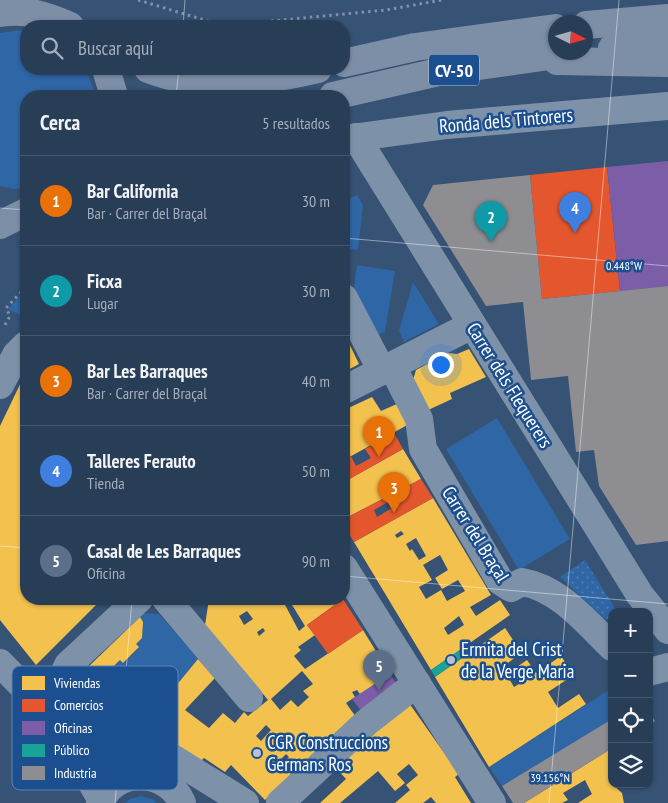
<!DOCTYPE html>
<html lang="es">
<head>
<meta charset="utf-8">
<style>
  :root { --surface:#283e57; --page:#344961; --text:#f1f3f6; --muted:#a5aeba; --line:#44576d; --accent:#b9c2ce }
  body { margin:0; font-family:"PT Sans Narrow",sans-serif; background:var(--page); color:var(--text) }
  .controls { position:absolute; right:15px; bottom:15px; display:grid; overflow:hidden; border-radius:10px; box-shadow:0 1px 4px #0004 }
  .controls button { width:45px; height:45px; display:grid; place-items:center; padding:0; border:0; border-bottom:1px solid var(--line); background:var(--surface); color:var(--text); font:25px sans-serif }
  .compass { position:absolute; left:548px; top:15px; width:45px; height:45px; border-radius:50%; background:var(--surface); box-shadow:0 1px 4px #0004; rotate:95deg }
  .you { position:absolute; left:440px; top:364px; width:18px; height:18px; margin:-12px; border:4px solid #fff; border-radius:50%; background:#1a73e8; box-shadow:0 0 0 8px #1a73e833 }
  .badge { display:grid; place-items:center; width:32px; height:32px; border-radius:50%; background:var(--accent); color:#fff; font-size:16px; font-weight:700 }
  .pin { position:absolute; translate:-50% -41px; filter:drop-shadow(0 1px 2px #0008) }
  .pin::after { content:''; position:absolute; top:26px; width:18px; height:15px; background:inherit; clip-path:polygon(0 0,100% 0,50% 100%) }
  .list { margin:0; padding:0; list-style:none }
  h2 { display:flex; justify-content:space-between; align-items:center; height:65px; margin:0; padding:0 20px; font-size:21px }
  h2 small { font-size:16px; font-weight:400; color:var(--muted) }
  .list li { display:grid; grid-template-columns:32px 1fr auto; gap:15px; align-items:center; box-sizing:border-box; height:90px; padding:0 20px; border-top:1px solid var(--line) }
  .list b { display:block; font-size:19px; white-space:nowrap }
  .list p { margin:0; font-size:16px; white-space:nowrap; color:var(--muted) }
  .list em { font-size:16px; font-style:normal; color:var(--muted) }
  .icon { flex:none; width:28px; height:28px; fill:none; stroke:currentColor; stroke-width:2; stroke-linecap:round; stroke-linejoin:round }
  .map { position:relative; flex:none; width:668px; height:803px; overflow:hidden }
  .search { position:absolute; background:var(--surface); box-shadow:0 1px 4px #0004; left:20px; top:20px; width:330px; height:55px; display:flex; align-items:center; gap:12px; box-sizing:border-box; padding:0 18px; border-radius:20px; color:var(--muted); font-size:19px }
  .panel { position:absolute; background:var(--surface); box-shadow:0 1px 4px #0004; left:20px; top:90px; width:330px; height:515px; border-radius:20px }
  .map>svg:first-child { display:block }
</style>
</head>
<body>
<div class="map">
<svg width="668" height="803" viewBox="0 0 668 803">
  <defs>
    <pattern id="park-dots" width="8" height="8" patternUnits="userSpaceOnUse" patternTransform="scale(1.25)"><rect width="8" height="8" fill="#2f66a5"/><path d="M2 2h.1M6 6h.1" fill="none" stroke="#4e7db2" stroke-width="1.8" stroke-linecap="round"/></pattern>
  </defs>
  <rect width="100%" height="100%" fill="#365274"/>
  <g fill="#2f66a5">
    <path d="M19,30L26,32V69H85L93,87L95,96H26V188L13,189L0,186V33Z"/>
    <path d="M357,195L363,205L358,250L344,248V201Z"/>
    <path d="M357,265L395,271L385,332L378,335L354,288Z"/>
    <path d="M413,282L439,324L404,342L399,331Z"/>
    <path d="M26,290V318L8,309Z"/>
    <path d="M497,418L570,539L519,570L446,449Z"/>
    <path d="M144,613L159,614L198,659L147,721L93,686L120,660L124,663L139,648L136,644L142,638L143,622L140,617Z"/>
    <path d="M612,688V719L502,786L489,767Z"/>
    <path d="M141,796L152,799L157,803H125L130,799Z"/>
  </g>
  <path fill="url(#park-dots)" d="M585,560L617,612H612V617L606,620L560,577Z"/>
  <g fill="#f2c14e" fill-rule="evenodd">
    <path d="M344,333L359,364L344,372Z"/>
    <path d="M469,349L486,377L450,393L452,399L426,411L412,383L416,370L448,353L457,354Z"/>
    <path d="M26,372V599H102L36,665L0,620V426Z"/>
    <path d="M372,397L381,411L399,403L411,423L344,460V410Z"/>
    <path d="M403,449L421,479L344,519V482Z"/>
    <path d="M433,498L491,595L470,607L476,616L500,600L510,615L431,670L354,542ZM401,531L404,534L397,538L395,535ZM416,538L426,556L419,560L412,549L410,551L406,544ZM440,555L448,570L435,578L442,589L458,580L465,591L447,601L441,590L426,599L419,587L432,580L423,565ZM459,616L464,625L448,635L444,628Z"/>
    <path d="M209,599H343L307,625L315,635L298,647L301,650L294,656L305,669L363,630L390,674L360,694L357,690L352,692L355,697L346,703L356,717L265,800L231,765L225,772L204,758L196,766L155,741L164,732L147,721L198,659L215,678L185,710L209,728L223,713L235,723L244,712L248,716L268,700L205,625ZM289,600L305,626L299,631L284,603ZM247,611L253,619L244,625L239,616ZM263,628L265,631L259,636L257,632ZM302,671L313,684L303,691L309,697L298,707L291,700L280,710L271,699ZM266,725L271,730L261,741L256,736ZM286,754L289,757L285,761L281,759Z"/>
    <path d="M140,617L143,622L142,638L136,644L139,647L123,663L120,660L93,686L87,682L84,677L86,669Z"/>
    <path d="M505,628L522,653L502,667L514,687L519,684L511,671L527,660L536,673L561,656L574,675L548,692L558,708L579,694L586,704L489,767L435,677Z"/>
    <path d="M409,703L459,774L455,777L471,803H436L431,797L423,803H395L410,790L406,785L418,775L409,764L397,774L405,783L395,791L378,771L340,803H320L346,779L335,767Z"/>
    <path d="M609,750L612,754V784L622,793L624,803H578L592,794L585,780L563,793L568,800L562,803H524Z"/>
  </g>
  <g fill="#e4572e" fill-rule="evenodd">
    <path d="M607,167L620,291L542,299L530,175Z"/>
    <path d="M394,433L403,449L344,482V460L351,456L356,466L371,458L365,449Z"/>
    <path d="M421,479L433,498L354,542L344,526V519ZM388,502L392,508L377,517L374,510Z"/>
    <path d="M343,599L363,630L328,654L307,625Z"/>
  </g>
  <g fill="#7b5ea7">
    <path d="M668,161V286L620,291L607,167Z"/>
    <path d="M390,674L399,687L362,712L352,699Z"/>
  </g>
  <path fill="#17a398" d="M467,645L471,651L435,677L431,670Z"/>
  <g fill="#8d8d92">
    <path d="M530,175L542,299L668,286V541L636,545L599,486L594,450L576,452L568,376L531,380L523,302L486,306L423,205L433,185Z"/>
    <path d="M649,712L655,721L649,725Z"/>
    <path d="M612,719V748L524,803H513L502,786Z"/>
  </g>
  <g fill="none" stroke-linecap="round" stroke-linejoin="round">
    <g stroke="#7d92a8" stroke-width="3" stroke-dasharray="2.5 4" stroke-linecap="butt">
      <path d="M138,0L211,22L240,24L386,10L442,0"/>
      <path d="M5,325L10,316L6,308L26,287"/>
    </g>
    <g stroke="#7d92a8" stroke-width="28">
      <path d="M356,137L640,595L668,630"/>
      <path d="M344,139L447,125L668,106"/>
      <path d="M344,298L382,371"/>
      <path d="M392,366L419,419L423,449L500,581L511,588L522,582C559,588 586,622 612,647"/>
      <path d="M0,385L16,355L26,345"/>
      <path d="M344,390L472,325"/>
      <path d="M344,568L492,803"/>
      <path d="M139,599L68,665L64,674L65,685L79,697L153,746L245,803"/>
      <path d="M166,599L249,698"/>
      <path d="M0,663L55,719L129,777"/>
      <path d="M649,672L668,667"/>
      <path d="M62,731L101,799"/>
      <path d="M100,803C113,767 168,768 182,803"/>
      <path d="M280,803L367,722L417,683"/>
    </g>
    <g stroke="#7d8ea7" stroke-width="28">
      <path d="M0,13C26,9 46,15 70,26"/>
      <path d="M586,25L668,18"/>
      <path d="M612,48L668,41"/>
      <path d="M557,61L668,63"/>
      <path d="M344,63L415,47L556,28"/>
      <path d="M106,69L114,96"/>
      <path d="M148,69C204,91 261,82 318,69"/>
      <path d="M333,96L443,71L577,52"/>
      <path d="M0,225L26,212"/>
    </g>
  </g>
  <path fill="none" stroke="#fff" stroke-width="1" stroke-opacity="0.45" d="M183,26L185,0M176,96L179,69M0,208L26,210M344,238L668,266M0,546L26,548M344,576L668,604M115,803L132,599M549,803L619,0"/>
  <g fill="#b9c2ce" stroke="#1b4f8f" stroke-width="2">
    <circle cx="451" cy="660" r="5"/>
    <circle cx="257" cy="753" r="5"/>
  </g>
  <g text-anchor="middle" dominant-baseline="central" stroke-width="5" stroke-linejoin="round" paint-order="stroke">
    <rect fill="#1b4f8f" stroke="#bbcadd" stroke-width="1" x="429" y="54.5" width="50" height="31" rx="4"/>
    <g font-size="18" font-weight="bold" fill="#fff">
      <text x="454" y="70">CV-50</text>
    </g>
    <g font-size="19" fill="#fff" stroke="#1b4f8f">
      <text transform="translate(506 120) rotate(-5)">Ronda dels Tintorers</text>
      <text transform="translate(510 385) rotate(58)">Carrer dels Flequerers</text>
      <text transform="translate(476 534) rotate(58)">Carrer del Braçal</text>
    </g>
    <g font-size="19" fill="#fff" stroke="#1b4f8f" text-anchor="start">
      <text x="461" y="649">Ermita del Crist<tspan x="461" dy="22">de la Verge Maria</tspan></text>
      <text x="267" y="742">CGR Construccions<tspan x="267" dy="22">Germans Ros</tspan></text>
    </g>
  </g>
  <rect x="12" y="666" width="166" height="124" rx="8" fill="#1b4f8f" stroke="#5f84b1" stroke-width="1"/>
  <rect x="22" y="676" width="23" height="14" fill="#f2c14e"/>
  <rect x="22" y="699" width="23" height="13" fill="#e4572e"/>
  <rect x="22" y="721" width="23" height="14" fill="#7b5ea7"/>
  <rect x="22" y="744" width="23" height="13" fill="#17a398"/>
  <rect x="22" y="766" width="23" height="14" fill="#8d8d92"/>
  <g font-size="14" fill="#fff">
    <text x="54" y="688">Viviendas</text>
    <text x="54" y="710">Comercios</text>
    <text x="54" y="733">Oficinas</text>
    <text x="54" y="755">Público</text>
    <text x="54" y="778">Industria</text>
  </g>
  <g font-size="12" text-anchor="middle" fill="#fff" stroke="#1b4f8f" stroke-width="5" stroke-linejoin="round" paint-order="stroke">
    <text x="624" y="270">0.448°W</text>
    <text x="550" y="782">39.156°N</text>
  </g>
</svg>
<div class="controls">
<button>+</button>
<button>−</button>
<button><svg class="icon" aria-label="locate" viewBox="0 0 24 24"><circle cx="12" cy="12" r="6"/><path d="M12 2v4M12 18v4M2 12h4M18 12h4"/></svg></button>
<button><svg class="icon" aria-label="layers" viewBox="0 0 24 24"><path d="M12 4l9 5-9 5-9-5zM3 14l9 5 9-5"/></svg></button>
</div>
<svg class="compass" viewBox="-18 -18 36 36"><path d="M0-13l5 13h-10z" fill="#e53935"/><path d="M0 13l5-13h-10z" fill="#a5aeba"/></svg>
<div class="you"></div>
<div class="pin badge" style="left:379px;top:457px;background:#e8710a">1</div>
<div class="pin badge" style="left:491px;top:242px;background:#0f9aa8">2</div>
<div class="pin badge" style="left:394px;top:513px;background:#e8710a">3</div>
<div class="pin badge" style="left:575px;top:233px;background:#3f7fe0">4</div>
<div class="pin badge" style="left:379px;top:691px;background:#5c6f8a">5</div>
<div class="search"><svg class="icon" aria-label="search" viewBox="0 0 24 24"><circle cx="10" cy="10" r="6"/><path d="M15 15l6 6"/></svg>Buscar aquí</div>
<section class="panel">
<h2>Cerca<small>5 resultados</small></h2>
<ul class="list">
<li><span class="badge" style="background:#e8710a">1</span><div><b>Bar California</b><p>Bar · Carrer del Braçal</p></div><em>30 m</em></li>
<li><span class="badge" style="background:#0f9aa8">2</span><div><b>Ficxa</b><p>Lugar</p></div><em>30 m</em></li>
<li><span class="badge" style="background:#e8710a">3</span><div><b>Bar Les Barraques</b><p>Bar · Carrer del Braçal</p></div><em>40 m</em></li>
<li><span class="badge" style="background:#3f7fe0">4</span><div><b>Talleres Ferauto</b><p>Tienda</p></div><em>50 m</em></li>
<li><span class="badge" style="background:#5c6f8a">5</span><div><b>Casal de Les Barraques</b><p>Oficina</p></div><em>90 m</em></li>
</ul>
</section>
</div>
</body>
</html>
